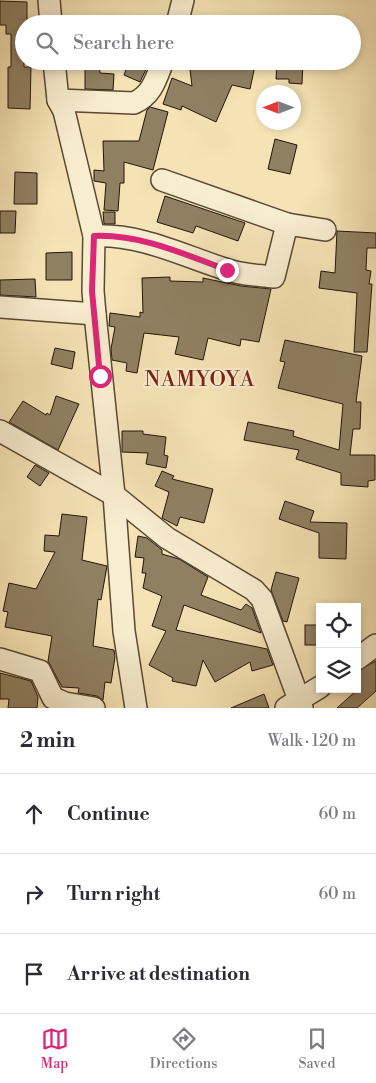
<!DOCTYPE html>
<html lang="en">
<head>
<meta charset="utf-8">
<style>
  :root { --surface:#fff; --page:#f7f7f7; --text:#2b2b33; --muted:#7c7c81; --line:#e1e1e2; --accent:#db2777 }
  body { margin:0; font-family:"Libre Bodoni",serif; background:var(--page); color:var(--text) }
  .controls { position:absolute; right:15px; bottom:15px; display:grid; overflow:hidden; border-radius:0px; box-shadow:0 2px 8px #0003 }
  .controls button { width:45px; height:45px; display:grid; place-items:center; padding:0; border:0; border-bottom:1px solid var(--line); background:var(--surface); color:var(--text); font:25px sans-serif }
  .compass { position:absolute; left:256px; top:85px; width:45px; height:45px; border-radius:50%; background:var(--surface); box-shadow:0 2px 8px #0003; rotate:270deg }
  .stop { position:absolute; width:15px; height:15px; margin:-11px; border:4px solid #db2777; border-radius:50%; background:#fff }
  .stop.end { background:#db2777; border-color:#fff; box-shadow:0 1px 5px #0008 }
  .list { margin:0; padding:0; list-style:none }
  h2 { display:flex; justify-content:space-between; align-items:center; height:65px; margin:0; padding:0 20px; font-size:21px }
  h2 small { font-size:16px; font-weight:400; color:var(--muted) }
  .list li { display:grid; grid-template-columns:32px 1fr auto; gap:15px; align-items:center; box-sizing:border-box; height:80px; padding:0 20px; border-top:1px solid var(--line) }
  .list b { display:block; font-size:19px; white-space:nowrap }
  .list em { font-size:16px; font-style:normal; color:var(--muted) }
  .icon { flex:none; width:28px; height:28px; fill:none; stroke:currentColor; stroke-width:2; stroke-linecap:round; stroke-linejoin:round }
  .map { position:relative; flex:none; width:376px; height:708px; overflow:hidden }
  .search { position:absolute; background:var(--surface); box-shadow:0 2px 8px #0003; left:15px; right:15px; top:15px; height:55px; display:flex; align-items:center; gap:12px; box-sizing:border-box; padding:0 18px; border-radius:28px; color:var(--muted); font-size:19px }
  .sheet { height:305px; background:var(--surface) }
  nav { display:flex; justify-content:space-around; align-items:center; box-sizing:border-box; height:70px; border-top:1px solid var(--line); background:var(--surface); font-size:14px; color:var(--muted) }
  nav a { display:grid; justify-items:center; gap:2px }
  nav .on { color:var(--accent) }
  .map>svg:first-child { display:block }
</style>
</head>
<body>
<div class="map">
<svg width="376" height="708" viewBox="0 0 376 708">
  <rect width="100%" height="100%" fill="#f5e3b5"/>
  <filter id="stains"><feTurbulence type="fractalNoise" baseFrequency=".004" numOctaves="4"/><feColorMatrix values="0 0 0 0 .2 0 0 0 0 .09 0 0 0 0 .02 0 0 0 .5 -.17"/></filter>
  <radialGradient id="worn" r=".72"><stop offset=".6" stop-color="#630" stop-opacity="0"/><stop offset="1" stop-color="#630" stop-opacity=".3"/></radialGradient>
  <g fill="#908062" stroke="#231509">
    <path d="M0,1L27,2V24H24V67H31L30,109L8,108V67H11V34H6V25H0Z"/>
    <path d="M85,61H99L100,73L114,74L113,90L85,89Z"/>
    <path d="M129,61H150L140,82L124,75Z"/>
    <path d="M189,61H256L250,89L232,85L216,122L182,106L181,110L163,104L172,78L192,86Z"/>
    <path d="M277,61H303L302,84L289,83V79H276Z"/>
    <path d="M150,107L168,112L153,170L124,162V183H120L118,211L104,210L106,183L94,181V170L104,171L103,141H139L147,110Z"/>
    <path d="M275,139L297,145L290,174L268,169Z"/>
    <path d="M15,172L37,173V204H14Z"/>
    <path d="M165,196L245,223L238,241L196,226L193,233L157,222Z"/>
    <path d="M0,211H16L15,233H0Z"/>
    <path d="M103,212H115V224H104Z"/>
    <path d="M337,231L376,233V248H367L366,270L371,271L369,284H372L367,352H354L357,293L319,288L321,271L335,273Z"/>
    <path d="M72,252V280H46V253Z"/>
    <path d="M170,277V281L203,282V278L241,286L271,289L259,342L241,339L240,346L208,338L203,360L175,354L179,337L144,333L137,373L126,371L127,363L112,360L111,349L115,327L109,326L110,313L140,317V312L143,313L142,278Z"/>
    <path d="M35,279L36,297L0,295V280Z"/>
    <path d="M285,340L362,356L356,402H361L360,429H353L350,455H375V480L368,481V487L341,485V473L296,459L299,450L244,440L248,422L294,431L293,436L339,450L343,404L278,388L285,362L280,361Z"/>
    <path d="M55,348L75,352L72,369L51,364Z"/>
    <path d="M56,396L79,404L58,450L9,422L23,401L46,415L47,413L50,415Z"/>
    <path d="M122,431H143V434L166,437L164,455L168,456L166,468L146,464L148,453L122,452Z"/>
    <path d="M35,465L49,473L40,486L27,477Z"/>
    <path d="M162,471L174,476L172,479L213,489L204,523L180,517L177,526L162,518L169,492L155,486Z"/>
    <path d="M285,501L314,511L310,522L347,523L346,559L319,558V533L279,519Z"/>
    <path d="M62,514L87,517L82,560L107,566L101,600L98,599L93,646L114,650L115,657L111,683L105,682L103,700L97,696L78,693L79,688L62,687L48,661L52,636L5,627L8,612L3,611L9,583L36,589L55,552L44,551L45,535L59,536Z"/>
    <path d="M138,536L147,538L162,550V554L179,559L208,577L201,595L241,610L246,604L252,608L261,633L184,605L176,630L267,649L273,665L252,671L250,662L215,682L203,660L196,686L172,681L173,678L149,665L166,631L152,626L162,596L143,588L146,573H142L144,558L135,557Z"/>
    <path d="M276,572L299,578L287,622L283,621L271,590Z"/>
    <rect x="305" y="625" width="15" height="20"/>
    <path d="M376,661V691L357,708H337L357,690V671Z"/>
    <path d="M0,673L31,681L38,697L37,708H8L9,699H0Z"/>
    <path d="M264,694L269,708H231Z"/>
  </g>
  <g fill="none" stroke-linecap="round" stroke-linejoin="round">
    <g stroke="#584834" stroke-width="24">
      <g id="minor">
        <path d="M49,0L51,24"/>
        <path d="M177,24L183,0"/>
        <path d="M54,61L58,100L64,111L94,236L93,291L95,314L114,495L124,631L136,708"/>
        <path d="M58,100L134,103C152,95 156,79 163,61"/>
        <path d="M162,180L287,224"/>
        <path d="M94,236C141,234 181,255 225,269C240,275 258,275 274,277L287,224L325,230"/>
        <path d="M0,307L95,314"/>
        <path d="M0,431L114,495L167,538L254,590L262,599L302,708"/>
        <path d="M0,659L40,671L53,698L65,703L94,708"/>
        <path d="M357,659L376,645"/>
        <path d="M286,708L320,687"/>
      </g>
    </g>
    <use href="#minor" stroke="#f8edcf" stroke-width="21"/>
  </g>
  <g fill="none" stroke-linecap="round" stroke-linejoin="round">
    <path stroke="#db2777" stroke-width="6" d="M100,376L92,291L94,236C140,234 184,254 227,270"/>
  </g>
  <g text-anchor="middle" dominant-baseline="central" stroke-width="4" stroke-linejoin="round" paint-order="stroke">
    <g font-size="21" letter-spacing="1" fill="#7a1f14" stroke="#f8edcf">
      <text x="200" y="380">NAMYOYA</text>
    </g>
  </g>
  <rect width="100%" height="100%" filter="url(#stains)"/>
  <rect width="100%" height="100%" fill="url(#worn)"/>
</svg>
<div class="controls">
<button><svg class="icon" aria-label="locate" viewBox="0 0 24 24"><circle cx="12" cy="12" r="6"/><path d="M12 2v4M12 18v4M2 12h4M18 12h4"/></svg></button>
<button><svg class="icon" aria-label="layers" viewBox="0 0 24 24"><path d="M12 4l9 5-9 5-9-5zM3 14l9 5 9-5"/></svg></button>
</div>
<svg class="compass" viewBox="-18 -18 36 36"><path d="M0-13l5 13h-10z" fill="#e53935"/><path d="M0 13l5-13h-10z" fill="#7c7c81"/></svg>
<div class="stop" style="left:100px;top:376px"></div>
<div class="stop end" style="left:227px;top:270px"></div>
<div class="search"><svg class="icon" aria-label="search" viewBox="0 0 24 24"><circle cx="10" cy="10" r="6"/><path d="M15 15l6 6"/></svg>Search here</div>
</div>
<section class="sheet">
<h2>2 min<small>Walk · 120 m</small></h2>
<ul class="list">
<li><svg class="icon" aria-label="ahead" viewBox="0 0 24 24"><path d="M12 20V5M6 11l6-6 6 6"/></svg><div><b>Continue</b></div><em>60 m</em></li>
<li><svg class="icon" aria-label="right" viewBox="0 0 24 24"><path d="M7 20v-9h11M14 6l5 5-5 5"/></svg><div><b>Turn right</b></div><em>60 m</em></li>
<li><svg class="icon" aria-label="arrive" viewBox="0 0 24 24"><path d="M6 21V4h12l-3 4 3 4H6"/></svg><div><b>Arrive at destination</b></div></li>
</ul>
</section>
<nav>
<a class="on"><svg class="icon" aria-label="map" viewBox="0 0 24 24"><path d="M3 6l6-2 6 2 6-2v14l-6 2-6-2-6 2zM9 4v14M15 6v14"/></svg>Map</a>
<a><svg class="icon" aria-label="directions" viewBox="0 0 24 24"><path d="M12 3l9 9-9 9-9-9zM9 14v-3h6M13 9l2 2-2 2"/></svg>Directions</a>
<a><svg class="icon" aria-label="saved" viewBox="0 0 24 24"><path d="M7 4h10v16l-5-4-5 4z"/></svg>Saved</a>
</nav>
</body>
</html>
